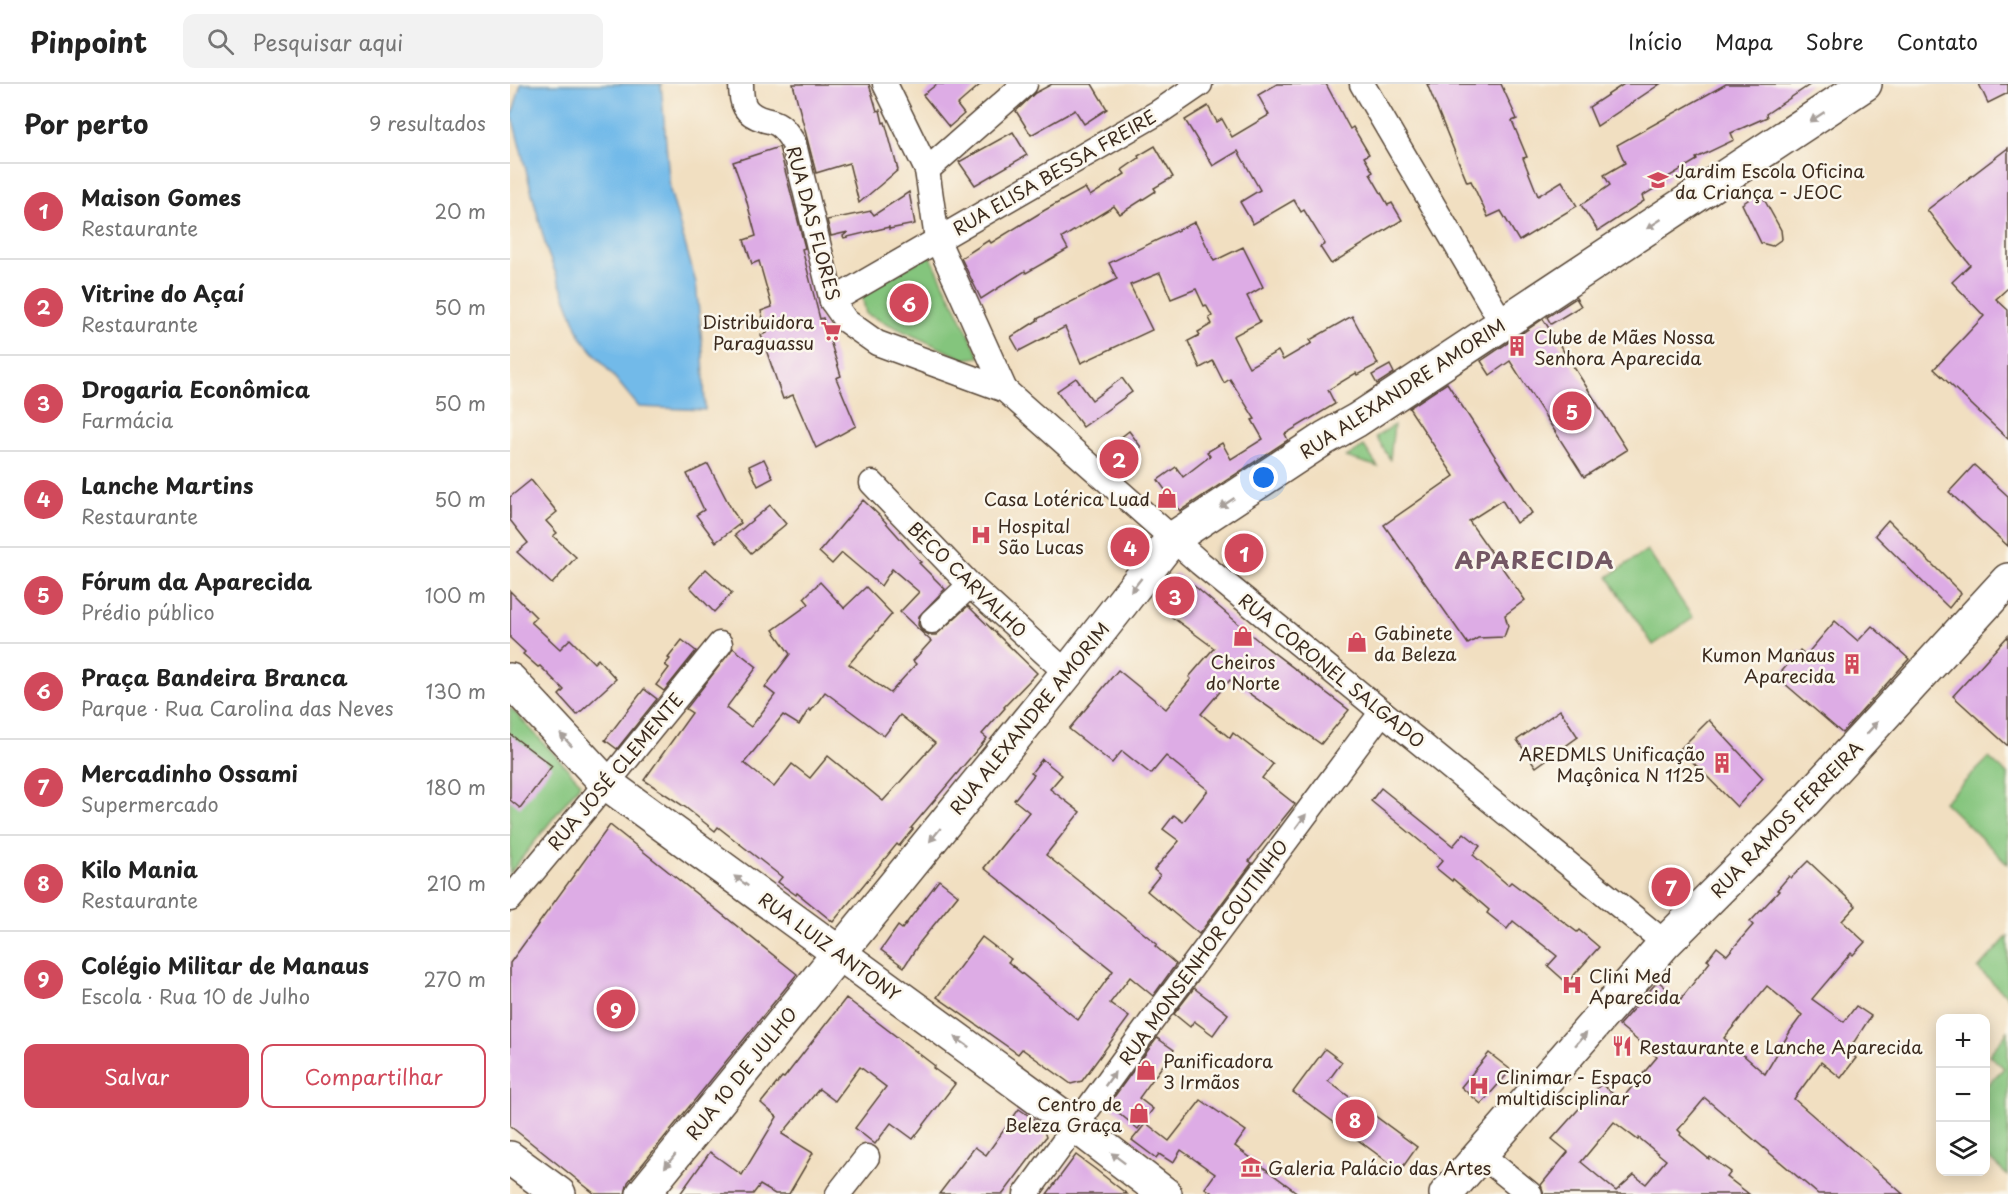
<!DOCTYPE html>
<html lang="pt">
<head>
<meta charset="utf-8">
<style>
  :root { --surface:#fff; --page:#f2f2f2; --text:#222; --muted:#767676; --line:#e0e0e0; --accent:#d1495b }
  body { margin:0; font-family:"Playpen Sans",sans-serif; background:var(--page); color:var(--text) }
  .controls { position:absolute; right:18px; bottom:18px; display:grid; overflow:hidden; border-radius:12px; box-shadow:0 3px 15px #0003 }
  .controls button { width:54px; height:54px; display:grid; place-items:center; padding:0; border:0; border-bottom:2px solid var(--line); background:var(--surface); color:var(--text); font:30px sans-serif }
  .you { position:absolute; left:754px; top:394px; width:21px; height:21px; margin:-15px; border:4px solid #fff; border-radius:50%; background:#1a73e8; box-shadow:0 0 0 9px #1a73e833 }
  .badge { display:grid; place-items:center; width:39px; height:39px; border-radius:50%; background:var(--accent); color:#fff; font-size:20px; font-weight:700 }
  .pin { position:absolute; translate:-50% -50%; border:3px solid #fff; box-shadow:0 2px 6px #0006 }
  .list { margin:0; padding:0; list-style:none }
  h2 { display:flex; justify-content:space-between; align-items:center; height:78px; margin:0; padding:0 24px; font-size:26px }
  h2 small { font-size:20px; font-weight:400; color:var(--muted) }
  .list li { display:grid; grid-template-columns:39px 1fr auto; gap:18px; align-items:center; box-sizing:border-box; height:96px; padding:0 24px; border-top:2px solid var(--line) }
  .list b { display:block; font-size:22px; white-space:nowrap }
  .list p { margin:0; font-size:20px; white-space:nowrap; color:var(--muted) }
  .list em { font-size:20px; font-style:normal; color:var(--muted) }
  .actions { display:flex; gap:12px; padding:18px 24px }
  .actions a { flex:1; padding:14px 0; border:2px solid var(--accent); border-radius:12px; text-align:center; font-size:21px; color:var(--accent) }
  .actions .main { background:var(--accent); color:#fff }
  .icon { flex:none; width:33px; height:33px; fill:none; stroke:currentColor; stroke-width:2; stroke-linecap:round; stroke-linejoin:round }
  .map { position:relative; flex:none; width:1498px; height:1110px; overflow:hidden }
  header { display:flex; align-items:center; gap:36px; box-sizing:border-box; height:84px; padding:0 30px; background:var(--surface); border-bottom:2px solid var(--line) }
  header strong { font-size:28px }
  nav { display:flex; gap:33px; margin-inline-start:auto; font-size:21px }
  .search { width:420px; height:54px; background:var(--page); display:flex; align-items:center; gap:15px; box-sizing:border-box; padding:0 21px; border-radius:12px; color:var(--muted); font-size:22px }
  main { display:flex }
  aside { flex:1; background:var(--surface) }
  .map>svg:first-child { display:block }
</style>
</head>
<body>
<header>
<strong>Pinpoint</strong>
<div class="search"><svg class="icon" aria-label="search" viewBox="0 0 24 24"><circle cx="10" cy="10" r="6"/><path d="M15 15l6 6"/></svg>Pesquisar aqui</div>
<nav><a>Início</a><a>Mapa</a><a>Sobre</a><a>Contato</a></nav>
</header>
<main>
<aside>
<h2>Por perto<small>9 resultados</small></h2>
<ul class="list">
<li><span class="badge">1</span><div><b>Maison Gomes</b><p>Restaurante</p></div><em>20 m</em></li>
<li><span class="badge">2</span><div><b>Vitrine do Açaí</b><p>Restaurante</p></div><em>50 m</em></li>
<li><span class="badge">3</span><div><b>Drogaria Econômica</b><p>Farmácia</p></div><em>50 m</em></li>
<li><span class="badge">4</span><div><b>Lanche Martins</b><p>Restaurante</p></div><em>50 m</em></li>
<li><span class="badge">5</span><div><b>Fórum da Aparecida</b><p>Prédio público</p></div><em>100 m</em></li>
<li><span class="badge">6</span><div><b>Praça Bandeira Branca</b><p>Parque · Rua Carolina das Neves</p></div><em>130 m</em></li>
<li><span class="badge">7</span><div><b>Mercadinho Ossami</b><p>Supermercado</p></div><em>180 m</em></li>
<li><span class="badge">8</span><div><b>Kilo Mania</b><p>Restaurante</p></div><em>210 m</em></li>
<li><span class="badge">9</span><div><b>Colégio Militar de Manaus</b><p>Escola · Rua 10 de Julho</p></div><em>270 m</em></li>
</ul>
<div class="actions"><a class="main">Salvar</a><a>Compartilhar</a></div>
</aside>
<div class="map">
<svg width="1498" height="1110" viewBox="0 0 1498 1110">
  <rect width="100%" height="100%" fill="#fbf7ec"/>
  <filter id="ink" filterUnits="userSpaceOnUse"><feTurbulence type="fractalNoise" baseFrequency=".0167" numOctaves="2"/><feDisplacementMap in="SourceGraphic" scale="12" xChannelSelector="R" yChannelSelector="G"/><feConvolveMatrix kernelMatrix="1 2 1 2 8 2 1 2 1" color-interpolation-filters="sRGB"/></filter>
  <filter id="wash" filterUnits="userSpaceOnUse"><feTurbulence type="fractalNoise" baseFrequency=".008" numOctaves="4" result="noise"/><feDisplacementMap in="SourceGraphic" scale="24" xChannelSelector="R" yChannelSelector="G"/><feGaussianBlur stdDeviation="1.35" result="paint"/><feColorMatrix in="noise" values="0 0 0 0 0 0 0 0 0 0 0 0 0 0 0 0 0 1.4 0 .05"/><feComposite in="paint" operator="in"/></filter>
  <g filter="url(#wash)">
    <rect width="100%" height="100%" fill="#f1dfc1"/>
    <g fill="#84c57d" stroke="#60784e" stroke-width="1.5">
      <path d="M420,171L470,273L454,275L356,230L351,208Z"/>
      <path d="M884,341L880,375L866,353Z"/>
      <path d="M854,362L868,383L836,373Z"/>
      <path d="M1137,466L1183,534L1143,561L1098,493Z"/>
      <path d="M0,623L71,699L0,789Z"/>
      <path d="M1479,674L1498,691V780L1434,718Z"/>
      <path d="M1498,852V913L1468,885Z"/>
      <path d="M1498,947V1092L1476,1072V1002L1494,984L1479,971Z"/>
    </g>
    <path fill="#72bae9" stroke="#567284" stroke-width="1.5" d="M11,0H151L160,106L186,199L193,269L195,326L129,323L71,253L37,167L2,32Z"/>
    <g id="blocks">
      <g fill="#ddace5" fill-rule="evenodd">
        <path d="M283,0H359L367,27L370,26L373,39L375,38L388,86L349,119L339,79L306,89Z"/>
        <path d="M427,0H471L447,21L454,30L439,43L413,11Z"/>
        <path d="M542,0H582L597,25L574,40L565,26L521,51L506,27L525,9Z"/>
        <path d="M767,0H816L840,45L843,43L859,70L854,73L863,88L860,90L878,121L882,119L892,136L821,180L810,163L815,160L794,126L791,128L784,116L743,140L730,118L750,106L728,67L703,82L675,36L698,22L707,38L712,35L722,53L759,31L748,11Z"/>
        <path d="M917,0H991L1007,35L1002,37L1017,73L1013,74L1028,112L1052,97L1067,122L1009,157L991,127L978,133L961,97L957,98Z"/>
        <path d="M1114,0H1150L1087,42L1079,23Z"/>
        <path d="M1216,0H1301L1256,30L1257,33L1221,49L1224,56L1186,74L1187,76L1158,93L1159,96L1132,112L1134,117L1088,147L1071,121L1100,101L1094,91L1115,79L1107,61Z"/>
        <path d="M1469,0H1498V9L1478,19Z"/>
        <path d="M503,48L517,71L465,101L449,78Z"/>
        <path d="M645,62L663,93L644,104L646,107L610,130L604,122L552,154L558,165L516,189L515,187L471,215L451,174L479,156L481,159L535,126L575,104L580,112L615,90L612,86L629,74L628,72Z"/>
        <path d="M269,63L295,164L292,165L310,235L313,234L331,292L326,294L346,342L306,364L283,311L273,315L251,251L257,249L251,227L262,223L249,177L242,180L234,156L246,152L235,111L223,78Z"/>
        <path d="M1498,64V204L1486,215L1498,226V355L1424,285L1474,232L1442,198L1460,181L1417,126Z"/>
        <path d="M399,108L405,140L379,145V143L334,154L333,152L338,148L321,152L317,136L361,127L364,131Z"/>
        <path d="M1250,108L1271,146L1272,155L1262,162L1251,159L1232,120Z"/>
        <path d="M685,138L704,177L733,163L753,203L737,212L750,238L723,252L739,283L768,267L773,276L802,259L800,256L842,232L868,280L847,291L846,289L818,306L825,320L775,350L778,356L670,427L648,396L666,383L673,393L700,372L697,368L712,359L721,375L753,355L742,336L745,335L720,295L714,299L703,277L690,284L678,257L690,251L688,248L702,240L699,234L702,232L696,221L694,222L686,205L661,215L650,189L620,201L642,246L571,279L555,243L509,267L501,253L528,236L527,235L607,195L599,179Z"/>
        <path d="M1066,214L1071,222L1041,240L1037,233Z"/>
        <path d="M1033,235L1117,366L1074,393L1000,277L980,291L971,277Z"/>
        <path d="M880,281L884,289L867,300L862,291Z"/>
        <path d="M566,294L582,316L612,294L622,308L573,343L547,307Z"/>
        <path d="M937,299L1022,429L1006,439L992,416L959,437L1015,516L995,531L998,542L994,553L968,554L958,560L874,441L944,392L899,324Z"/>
        <path d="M619,347L631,363L612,378L600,362Z"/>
        <path d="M254,375L263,394L248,402L239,382Z"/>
        <path d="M198,380L222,426L231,439L206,458L186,431L194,426L177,390Z"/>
        <path d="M1464,381L1498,412V462L1439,408Z"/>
        <path d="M21,396L47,428L36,437L47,449L43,452L66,473L42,500L7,468L18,459L0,436V413Z"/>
        <path d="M353,416L371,433L411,478L409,479L435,505L409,532L408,541L412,547L419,551H426L458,522L527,589L494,623L495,624L472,650L477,654L401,744L403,745L389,762L387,760L323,838L287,809L286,811L268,798L272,793L208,743L205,747L175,723L134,696L182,629L176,625L223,564L247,583L216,624L241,643L265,611L255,603L280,570L263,546L299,520L294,514L310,498L334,524L356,503L382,530L339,580L380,609L406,580L403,577L421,557L390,528L409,508L382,485L371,502L332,469L322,480L309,468ZM315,608L374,652L390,631L425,659L373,717L318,672L300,694L282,680L264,703L234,679L273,631L289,641L299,625L301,627Z"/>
        <path d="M260,421L276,440L241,469L225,451Z"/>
        <path d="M1378,436L1451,509L1439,524L1365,451Z"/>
        <path d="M196,485L222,509L204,528L180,503Z"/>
        <path d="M666,489L688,505L752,560L839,626L811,660L720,596L691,630L720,654L723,649L763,680L752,694L785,720L739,777L742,779L689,850L637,807L650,791L644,786L669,757L653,745L664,731L673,738L698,706L656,672L641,690L612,667L602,679L559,645L608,586L656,625L681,595L679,593L704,564L643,519Z"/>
        <path d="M0,507L26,533L21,538L50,565L60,555L84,579L88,575L106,595L67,631L49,611L54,606L30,582L28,583L13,570L15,568L0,554Z"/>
        <path d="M1325,537L1348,557L1362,542L1399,575L1332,649L1267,593L1290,566L1296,571Z"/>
        <path d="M1498,552V662L1443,612Z"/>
        <path d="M172,556L186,567L154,607L146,601L159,584L155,581L160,575L158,574Z"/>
        <path d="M134,605L147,615L107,665L95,656Z"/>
        <path d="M1050,626L1068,653L1026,683L1007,656Z"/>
        <path d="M1199,636L1253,694L1227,723L1170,665Z"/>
        <path d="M0,650L42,682L10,724L0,716Z"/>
        <path d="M532,675L552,691L540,705L570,728L536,771L647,860L645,862L666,880L643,912L620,893L600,919L619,933L572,997L561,1000L512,965L508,970L427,913L472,853L501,875L498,878L568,936L603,887L474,784L519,728L504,716L524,691L521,689Z"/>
        <path d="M871,704L943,762L954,749L970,762L963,771L998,801L1001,798L1067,848L1069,846L1089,863L1057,899L1038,882L1047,872L1003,837L997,845L977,829L979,826L943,795L942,797L926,784L933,776L861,717Z"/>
        <path d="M100,741L287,890L118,1098L115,1110H85L0,1042V879Z"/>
        <path d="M1298,777L1346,822L1332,837L1355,858L1343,871L1341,869L1302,915L1334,938L1346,922L1361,932L1338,967L1346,974L1331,994L1311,978L1284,1015L1393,1110H1308L1195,1014L1168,1046L1171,1049L1170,1051L1199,1075L1200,1073L1221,1088L1217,1093L1239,1110H1034L1031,1101L1058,1068L1042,1055L1091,1000L1111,1016L1147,973L1109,941L1148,897L1170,916L1200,878L1197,876L1207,863L1217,871L1243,841L1240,838L1269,807L1267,806L1279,792L1281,794ZM1257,902L1292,931L1281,946L1255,990L1214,954ZM1104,1038L1128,1056L1129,1054L1156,1076L1136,1100L1124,1091L1106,1107L1071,1078Z"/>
        <path d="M429,796L448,811L410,858L394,883L371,866L388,842L392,845Z"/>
        <path d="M684,904L718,930L703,951L684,937L680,943L664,930Z"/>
        <path d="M336,914L425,982L423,984L445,1000L403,1055L381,1039L365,1060L345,1044L376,1003L350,983L325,1017L309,1005L272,1050L303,1069L279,1110H265L250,1101L243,1110H170L200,1068L232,1091L267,1033L251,1019L272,993L274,994Z"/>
        <path d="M647,954L664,966L629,1014L643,1025L628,1045L603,1024L601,1017Z"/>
        <path d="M815,965L832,978L818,997L907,1063L890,1087L783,1008Z"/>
        <path d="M979,969L1001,986L971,1020L951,1003Z"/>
        <path d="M691,1016L736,1047L725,1062L789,1110H704L695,1104L705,1090L671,1066L663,1079L649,1070L646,1074L622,1056L636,1039L659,1057Z"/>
        <path d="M509,1025L532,1041L536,1053L493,1110H429L465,1063L476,1071Z"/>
        <path d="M566,1071L585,1085L617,1110H537Z"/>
      </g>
    </g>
  </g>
  <g filter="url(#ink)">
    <use href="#blocks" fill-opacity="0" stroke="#564536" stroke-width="1.5"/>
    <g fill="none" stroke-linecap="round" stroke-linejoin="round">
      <g stroke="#564536" stroke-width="27">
        <g id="street">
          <path d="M231,0C231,20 234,30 255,36C260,37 265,38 269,41C276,46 279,52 284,60L322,217L336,237L367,259L495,306L690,479L1155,859"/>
          <path d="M375,0L417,86L427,155L495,306"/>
          <path d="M852,0L992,239"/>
          <path d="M417,86L515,0"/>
          <path d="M322,217L649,28L690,0"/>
          <path d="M362,399L460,501L557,589"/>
          <path d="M422,537L460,501"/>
          <path d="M0,815L111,682L210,560"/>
          <path d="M970,1070L1020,1110"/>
          <path d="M328,1110L357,1073"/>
          <path d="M516,1110L644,934L872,628"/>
        </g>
      </g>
      <g stroke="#564536" stroke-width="36">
        <g id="secondary">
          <path d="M0,596L96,699L566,1042L655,1110"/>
          <path d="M0,1074L49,1110"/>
          <path d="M133,1110L557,589L662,455L815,354L847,336L1355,0"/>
          <path d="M936,1110L1155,859L1273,741L1498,496"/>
        </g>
      </g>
      <use href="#street" stroke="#fff" stroke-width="24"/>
      <use href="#secondary" stroke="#fff" stroke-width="33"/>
    </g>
    <defs><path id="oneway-solid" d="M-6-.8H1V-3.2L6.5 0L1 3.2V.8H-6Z" transform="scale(1.5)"/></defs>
    <g fill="#a79f9a">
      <use href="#oneway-solid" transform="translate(1307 33) rotate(146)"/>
      <use href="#oneway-solid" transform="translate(1144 140) rotate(147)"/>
      <use href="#oneway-solid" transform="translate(717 419) rotate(146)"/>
      <use href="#oneway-solid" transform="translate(626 501) rotate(128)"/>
      <use href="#oneway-solid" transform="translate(1362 644) rotate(-47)"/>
      <use href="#oneway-solid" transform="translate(56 656) rotate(-133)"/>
      <use href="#oneway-solid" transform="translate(791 737) rotate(-53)"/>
      <use href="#oneway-solid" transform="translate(425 751) rotate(129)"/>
      <use href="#oneway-solid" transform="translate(231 797) rotate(-144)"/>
      <use href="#oneway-solid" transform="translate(1071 955) rotate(-49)"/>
      <use href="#oneway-solid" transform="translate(452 958) rotate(-144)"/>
      <use href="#oneway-solid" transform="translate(600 995) rotate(-54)"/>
      <use href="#oneway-solid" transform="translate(608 1074) rotate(-143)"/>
      <use href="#oneway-solid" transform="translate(160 1077) rotate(129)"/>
    </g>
  </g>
  <defs>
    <g id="school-bare" transform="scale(1.62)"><path d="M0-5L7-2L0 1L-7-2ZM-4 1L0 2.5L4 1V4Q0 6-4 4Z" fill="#d1495b" stroke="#fbf7ec" stroke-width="2.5" paint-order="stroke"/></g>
    <g id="supermarket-bare" transform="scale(1.62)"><path d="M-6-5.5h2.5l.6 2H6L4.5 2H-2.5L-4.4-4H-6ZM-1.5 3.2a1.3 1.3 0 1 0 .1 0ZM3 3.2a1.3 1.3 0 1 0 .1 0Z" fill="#d1495b" stroke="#fbf7ec" stroke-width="2.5" paint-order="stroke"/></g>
    <g id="building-bare" transform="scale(1.62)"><path d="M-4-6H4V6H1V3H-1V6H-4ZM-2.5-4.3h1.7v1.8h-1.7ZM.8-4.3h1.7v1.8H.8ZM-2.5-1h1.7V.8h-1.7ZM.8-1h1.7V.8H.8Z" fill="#d1495b" stroke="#fbf7ec" stroke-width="2.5" paint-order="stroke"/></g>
    <g id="shop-bare" transform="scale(1.62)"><path d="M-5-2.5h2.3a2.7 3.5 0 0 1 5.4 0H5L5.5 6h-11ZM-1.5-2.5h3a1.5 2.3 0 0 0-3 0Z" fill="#d1495b" stroke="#fbf7ec" stroke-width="2.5" paint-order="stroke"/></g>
    <g id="hospital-bare" transform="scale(1.62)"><path d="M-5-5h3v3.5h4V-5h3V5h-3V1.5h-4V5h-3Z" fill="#d1495b" stroke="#fbf7ec" stroke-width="2.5" paint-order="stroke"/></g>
    <g id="restaurant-bare" transform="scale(1.62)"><path d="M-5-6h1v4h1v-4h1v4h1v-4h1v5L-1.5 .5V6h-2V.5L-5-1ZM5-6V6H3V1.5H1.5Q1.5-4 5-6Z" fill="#d1495b" stroke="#fbf7ec" stroke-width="2.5" paint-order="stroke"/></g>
    <g id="museum-bare" transform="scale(1.62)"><path d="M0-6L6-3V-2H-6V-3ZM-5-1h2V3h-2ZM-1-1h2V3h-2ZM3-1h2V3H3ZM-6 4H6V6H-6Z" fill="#d1495b" stroke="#fbf7ec" stroke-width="2.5" paint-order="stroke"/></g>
  </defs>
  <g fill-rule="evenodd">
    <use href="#school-bare" x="1148" y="96"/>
    <use href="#supermarket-bare" x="321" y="247"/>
    <use href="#building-bare" x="1007" y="262"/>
    <use href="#shop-bare" x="657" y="414"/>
    <use href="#hospital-bare" x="471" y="451"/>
    <use href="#shop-bare" x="733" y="552"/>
    <use href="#shop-bare" x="847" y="558"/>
    <use href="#building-bare" x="1342" y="580"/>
    <use href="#building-bare" x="1212" y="679"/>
    <use href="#hospital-bare" x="1062" y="901"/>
    <use href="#restaurant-bare" x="1112" y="962"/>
    <use href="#shop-bare" x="636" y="986"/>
    <use href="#hospital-bare" x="969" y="1002"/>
    <use href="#shop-bare" x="629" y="1029"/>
    <use href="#museum-bare" x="741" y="1083"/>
  </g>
  <g text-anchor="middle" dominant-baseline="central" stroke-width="5" stroke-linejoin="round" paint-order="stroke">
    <g font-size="18" fill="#3b2a1e" stroke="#fbf7ec" text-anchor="start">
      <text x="1165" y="86">Jardim Escola Oficina<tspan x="1165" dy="21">da Criança - JEOC</tspan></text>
      <text x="304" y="237" text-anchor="end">Distribuidora<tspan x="304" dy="21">Paraguassu</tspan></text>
      <text x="1024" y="252">Clube de Mães Nossa<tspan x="1024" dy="21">Senhora Aparecida</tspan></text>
      <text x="640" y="414" text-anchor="end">Casa Lotérica Luad</text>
      <text x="488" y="441">Hospital<tspan x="488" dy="21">São Lucas</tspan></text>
      <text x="864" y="548">Gabinete<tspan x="864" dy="21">da Beleza</tspan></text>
      <text x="1325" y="570" text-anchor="end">Kumon Manaus<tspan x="1325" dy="21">Aparecida</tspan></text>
      <text x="733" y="577" text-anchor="middle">Cheiros<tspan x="733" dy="21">do Norte</tspan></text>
      <text x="1195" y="669" text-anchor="end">AREDMLS Unificação<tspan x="1195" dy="21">Maçônica N 1125</tspan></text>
      <text x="1079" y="891">Clini Med<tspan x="1079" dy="21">Aparecida</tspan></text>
      <text x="1129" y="962">Restaurante e Lanche Aparecida</text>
      <text x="653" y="976">Panificadora<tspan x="653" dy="21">3 Irmãos</tspan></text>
      <text x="986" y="992">Clinimar - Espaço<tspan x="986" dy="21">multidisciplinar</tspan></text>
      <text x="612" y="1019" text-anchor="end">Centro de<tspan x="612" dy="21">Beleza Graça</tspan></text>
      <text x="758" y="1083">Galeria Palácio das Artes</text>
    </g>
    <g font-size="18" fill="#3b2a1e" stroke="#fbf7ec">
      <text transform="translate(544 88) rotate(-30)">RUA ELISA BESSA FREIRE</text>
      <text transform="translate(304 139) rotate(75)">RUA DAS FLORES</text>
      <text transform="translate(892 304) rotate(-33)">RUA ALEXANDRE AMORIM</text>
      <text transform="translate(458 495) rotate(44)">BECO CARVALHO</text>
      <text transform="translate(822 586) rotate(39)">RUA CORONEL SALGADO</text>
      <text transform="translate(519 634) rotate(-51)">RUA ALEXANDRE AMORIM</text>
      <text transform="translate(105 687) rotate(-50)">RUA JOSÉ CLEMENTE</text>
      <text transform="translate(1276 735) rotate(-46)">RUA RAMOS FERREIRA</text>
      <text transform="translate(320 862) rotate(36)">RUA LUIZ ANTONY</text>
      <text transform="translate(693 868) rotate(-54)">RUA MONSENHOR COUTINHO</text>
      <text transform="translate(231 989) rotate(-51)">RUA 10 DE JULHO</text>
    </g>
    <g font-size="24" font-weight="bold" letter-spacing="1.5" fill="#745864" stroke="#fbf7ec">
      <text x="1025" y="475">APARECIDA</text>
    </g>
  </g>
</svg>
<div class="controls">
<button>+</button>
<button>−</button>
<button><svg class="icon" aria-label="layers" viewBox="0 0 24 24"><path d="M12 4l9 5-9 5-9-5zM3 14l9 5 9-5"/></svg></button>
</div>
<div class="you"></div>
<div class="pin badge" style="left:734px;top:469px">1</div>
<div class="pin badge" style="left:609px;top:375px">2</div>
<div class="pin badge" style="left:665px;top:512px">3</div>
<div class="pin badge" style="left:620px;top:463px">4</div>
<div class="pin badge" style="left:1062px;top:327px">5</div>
<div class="pin badge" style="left:399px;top:219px">6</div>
<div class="pin badge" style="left:1161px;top:803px">7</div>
<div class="pin badge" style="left:845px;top:1035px">8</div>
<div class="pin badge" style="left:106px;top:925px">9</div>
</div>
</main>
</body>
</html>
